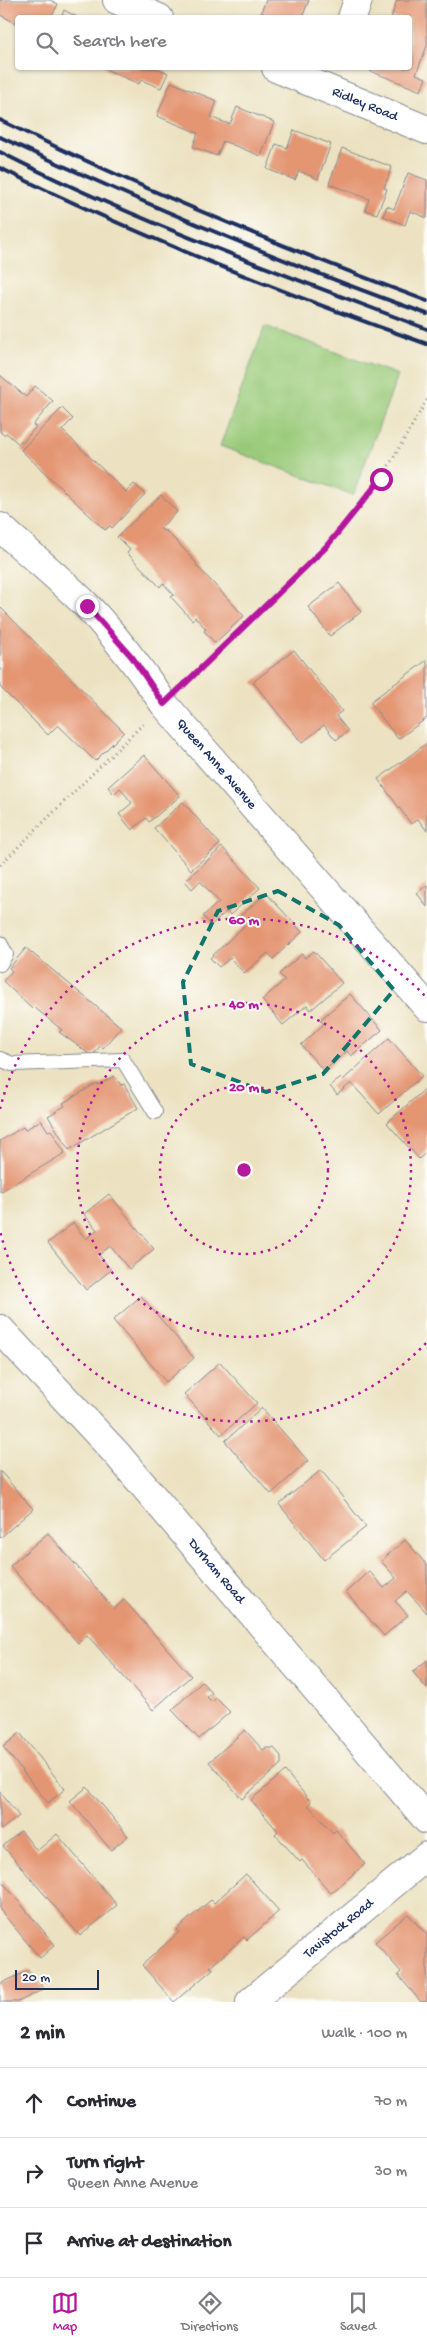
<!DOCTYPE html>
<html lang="en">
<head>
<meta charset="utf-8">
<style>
  :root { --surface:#fff; --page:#f7f7f7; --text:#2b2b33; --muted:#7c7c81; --line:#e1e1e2; --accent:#b5179e }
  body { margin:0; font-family:"Gochi Hand",sans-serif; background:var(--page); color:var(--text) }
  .scale { position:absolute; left:15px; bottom:12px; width:84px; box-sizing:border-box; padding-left:5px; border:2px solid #1b2f5e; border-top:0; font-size:14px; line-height:18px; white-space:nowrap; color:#1b2f5e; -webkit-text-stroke:4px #fdfcf7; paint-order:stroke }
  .stop { position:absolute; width:15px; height:15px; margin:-11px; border:4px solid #b5179e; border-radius:50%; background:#fff }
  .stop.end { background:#b5179e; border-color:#fff; box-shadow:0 1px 5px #0008 }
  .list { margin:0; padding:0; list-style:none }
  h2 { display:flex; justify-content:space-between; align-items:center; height:65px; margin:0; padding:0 20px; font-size:21px }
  h2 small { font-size:16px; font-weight:400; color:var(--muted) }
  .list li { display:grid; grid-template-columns:32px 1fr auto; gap:15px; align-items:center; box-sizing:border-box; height:70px; padding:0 20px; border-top:1px solid var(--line) }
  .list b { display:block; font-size:19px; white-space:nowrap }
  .list p { margin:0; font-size:16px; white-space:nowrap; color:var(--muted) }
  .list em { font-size:16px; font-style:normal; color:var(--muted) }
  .icon { flex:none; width:28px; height:28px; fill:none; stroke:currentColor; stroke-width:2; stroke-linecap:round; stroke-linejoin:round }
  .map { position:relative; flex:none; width:427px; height:2002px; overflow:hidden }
  .search { position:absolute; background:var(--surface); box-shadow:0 1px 4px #0004; left:15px; right:15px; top:15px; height:55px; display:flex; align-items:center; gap:12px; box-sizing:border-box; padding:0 18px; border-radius:5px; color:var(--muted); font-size:19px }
  .sheet { height:275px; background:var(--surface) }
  nav { display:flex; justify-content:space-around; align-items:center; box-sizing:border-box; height:70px; border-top:1px solid var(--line); background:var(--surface); font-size:14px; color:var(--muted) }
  nav a { display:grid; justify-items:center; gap:2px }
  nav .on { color:var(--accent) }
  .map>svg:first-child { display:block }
</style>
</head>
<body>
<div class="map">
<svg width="427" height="2002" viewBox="0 0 427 2002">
  <rect width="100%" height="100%" fill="#fdfcf7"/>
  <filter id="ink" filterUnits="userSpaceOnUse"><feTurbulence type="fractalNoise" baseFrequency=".02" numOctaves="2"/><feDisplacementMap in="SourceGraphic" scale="10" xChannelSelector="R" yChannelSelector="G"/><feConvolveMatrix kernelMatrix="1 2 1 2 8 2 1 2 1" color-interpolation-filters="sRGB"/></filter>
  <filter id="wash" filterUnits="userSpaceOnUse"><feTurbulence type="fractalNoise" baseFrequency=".0096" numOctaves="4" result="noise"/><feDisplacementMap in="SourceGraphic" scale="20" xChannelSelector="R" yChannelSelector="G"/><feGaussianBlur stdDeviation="1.12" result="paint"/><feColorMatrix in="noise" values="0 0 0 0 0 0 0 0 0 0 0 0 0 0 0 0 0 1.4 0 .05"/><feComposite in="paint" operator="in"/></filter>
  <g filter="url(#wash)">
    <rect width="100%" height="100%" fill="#ece2c1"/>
    <path fill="#9aca79" stroke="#5a7c6c" d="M265,326L398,375L353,495L220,446Z"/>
    <g id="blocks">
      <g fill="#e49673">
        <path d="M0,0H50L58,4L51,18H18V24L0,15Z"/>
        <path d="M266,0H309L302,18H275L261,12Z"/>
        <path d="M397,0H427V46L416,74L426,78L421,91L370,71L371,68H410V18H391Z"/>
        <path d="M64,10L79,18H61Z"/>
        <path d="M103,68H157L168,73L161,88L141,80L139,84Z"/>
        <path d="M171,82L217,101L211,117L220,121L230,124L237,107L274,122L261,156L223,141L217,156L193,147L198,133L157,116Z"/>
        <path d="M294,130L331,144L318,179L299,171L295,180L267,169L276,144L287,148Z"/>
        <path d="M342,148L392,167L384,188L387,189L377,214L365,210L369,199L329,184Z"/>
        <path d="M408,173L427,180V218L410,211L405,225L383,216L387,206L394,209Z"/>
        <path d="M0,375L26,397L35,386L53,401L33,425L36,427L23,442L21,440L19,444L6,433L4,435L0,432Z"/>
        <path d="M62,408L73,419L62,430L126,492L134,484L145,494L112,528L110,526L105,530L21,450Z"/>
        <path d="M161,495L177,512L160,528L163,531L165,530L181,546L197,564L196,565L244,616L215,643L204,631L206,629L195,617L192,620L171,597L174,595L163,583L160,587L127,553L130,550L117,537Z"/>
        <path d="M339,583L361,612L330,636L308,607Z"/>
        <path d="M0,607L124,732L95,761L58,725L48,735L0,687Z"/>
        <path d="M294,650L342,711L336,716L348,731L336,740L324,725L302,743L253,682Z"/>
        <path d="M427,660V718L398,739L370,702Z"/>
        <path d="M427,743V831L418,819L411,824L378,779Z"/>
        <path d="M144,755L180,796L149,822L146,818L132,830L119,814L132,803L120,788L114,794L108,787Z"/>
        <path d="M183,802L220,844L191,870L154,828Z"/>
        <path d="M222,847L260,888L230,915L227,911L211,925L203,916L219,902L200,881L192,889L185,881Z"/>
        <path d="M427,885V907L417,893Z"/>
        <path d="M266,893L302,932L273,959L268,953L244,973L230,958L219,967L210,958L244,926L237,919Z"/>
        <path d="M26,948L121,1027L103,1048L100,1046L92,1056L59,1032L62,1030L34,1007L32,1009L3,981L12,971L9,968Z"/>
        <path d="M314,951L342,983L311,1010L307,1005L283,1025L262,1000L285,980L279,974L302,954L305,958Z"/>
        <path d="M350,994L382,1030L351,1056L347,1051L324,1071L301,1045L324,1024L320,1020Z"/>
        <path d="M389,1038L422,1076L379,1114L351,1083L337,1095L330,1086L341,1078L343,1080Z"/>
        <path d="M114,1076L121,1085L124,1084L138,1108L69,1150L48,1116L65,1106L63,1103L97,1083L98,1085Z"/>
        <path d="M427,1087V1151L419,1159L387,1123Z"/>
        <path d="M41,1120L48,1131L51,1130L65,1153L0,1192V1141L23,1127L25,1130Z"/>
        <path d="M109,1194L154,1249L129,1269L110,1246L99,1255L111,1270L86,1290L48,1243L73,1223L86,1239L97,1230L84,1214Z"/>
        <path d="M141,1296L194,1358L166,1382L113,1320Z"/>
        <path d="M220,1362L257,1403L221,1435L184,1394Z"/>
        <path d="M262,1408L308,1461L271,1494L225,1441Z"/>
        <path d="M321,1470L366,1527L324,1560L279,1504Z"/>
        <path d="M0,1471L33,1509L0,1538Z"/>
        <path d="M48,1533L114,1609L124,1600L191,1676L153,1710L87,1635L78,1643L10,1566Z"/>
        <path d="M405,1540L427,1565V1613L407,1591L395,1601L408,1615L384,1636L346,1592L369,1571L384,1588L396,1578L381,1561Z"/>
        <path d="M427,1660V1689L413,1672Z"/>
        <path d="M202,1682L212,1693L207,1697L212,1702L216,1698L230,1712L199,1739L172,1710Z"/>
        <path d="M245,1730L263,1750L266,1748H274L281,1756V1764L242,1799L209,1762Z"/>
        <path d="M20,1733L65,1789L48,1803L3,1747Z"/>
        <path d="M285,1771L311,1802L308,1805L333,1833L336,1830L365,1864L331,1893L302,1860L300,1862L275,1834L278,1831L251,1800Z"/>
        <path d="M87,1787L128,1836L111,1850L70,1801Z"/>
        <path d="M0,1792L19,1816L1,1830L0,1828Z"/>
        <path d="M21,1831L37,1851L57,1834L117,1905L80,1936L3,1846Z"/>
        <path d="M246,1874L279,1911L247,1940L244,1937L210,1967L213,1969L174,2002L142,1965L179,1932L177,1929L211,1900L214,1903Z"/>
        <path d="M0,1879L55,1945L40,1958L0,1910Z"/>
        <path d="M408,1914L427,1935V2002H421L398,1975L401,1972L375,1942Z"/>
        <path d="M29,1970L44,1989L18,2002H0V1984Z"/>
      </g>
    </g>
  </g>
  <g filter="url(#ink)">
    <use href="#blocks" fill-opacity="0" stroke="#848890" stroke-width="1"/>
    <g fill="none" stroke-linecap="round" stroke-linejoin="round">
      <g stroke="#848890" stroke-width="16">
        <g id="service">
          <path d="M0,943L6,954L0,964"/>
          <path d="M0,1059L12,1064L123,1060L155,1112"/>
        </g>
      </g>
      <g stroke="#848890" stroke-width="30">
        <g id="minor">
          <path d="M117,0L159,18"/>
          <path d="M352,18L358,0"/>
          <path id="s1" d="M276,68L427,130"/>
          <path id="s2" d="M0,1329L116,1453L427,1820"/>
          <path id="s3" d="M250,2002L427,1856"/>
        </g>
      </g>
      <g stroke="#848890" stroke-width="30">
        <g id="tertiary">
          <path id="s4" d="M0,527C29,554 61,579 88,607C117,638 141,670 164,704L427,1007"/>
        </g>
      </g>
      <g stroke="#848890" stroke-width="3" stroke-dasharray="1 4" stroke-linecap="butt">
        <path d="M184,684L326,547L381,479L427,400"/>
        <path d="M0,865L144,723"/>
      </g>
      <use href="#service" stroke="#fff" stroke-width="14"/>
      <use href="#minor" stroke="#fff" stroke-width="28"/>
      <use href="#tertiary" stroke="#fff" stroke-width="28"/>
      <g stroke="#1b2f5e" stroke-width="4">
        <path d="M0,120C139,188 282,247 427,301"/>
        <path d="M0,137C140,202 281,262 427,314"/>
        <path d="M0,152C137,222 283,274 427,329"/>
        <path d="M0,168C138,236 282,293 427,344"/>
      </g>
    </g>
  </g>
  <g fill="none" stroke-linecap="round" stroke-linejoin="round" filter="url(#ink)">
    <path stroke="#b5179e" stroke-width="6" d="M87,606L132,657L164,704L326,547L381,479"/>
  </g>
  <path fill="none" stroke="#0f766e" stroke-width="4" stroke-dasharray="10 6" stroke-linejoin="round" d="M278,891L339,925L394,990L323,1074L266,1092L191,1064L183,982L218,911Z"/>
  <g fill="none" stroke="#b5179e" stroke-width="2.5" stroke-dasharray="2.5 5">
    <circle cx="244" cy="1170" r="84"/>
    <circle cx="244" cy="1170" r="167"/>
    <path d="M426 1343A251 251 0 0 1 0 1231M0 1109A251 251 0 0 1 426 997"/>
  </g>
  <g text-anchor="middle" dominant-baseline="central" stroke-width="4" stroke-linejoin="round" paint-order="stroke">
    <g font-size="14" fill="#1b2f5e" stroke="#fdfcf7">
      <text stroke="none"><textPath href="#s1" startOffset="96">Ridley Road</textPath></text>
      <text stroke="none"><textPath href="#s4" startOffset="322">Queen Anne Avenue</textPath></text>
      <text stroke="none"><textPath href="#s2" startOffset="325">Durham Road</textPath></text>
      <text stroke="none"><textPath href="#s3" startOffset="115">Tavistock Road</textPath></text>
    </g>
  </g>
  <circle cx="244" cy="1170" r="8" fill="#b5179e" stroke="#fdfcf7" stroke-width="2.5"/>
  <g font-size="15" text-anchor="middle" font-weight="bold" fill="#b5179e" stroke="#fdfcf7" stroke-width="4" stroke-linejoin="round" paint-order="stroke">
    <text x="244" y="924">60 m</text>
    <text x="244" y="1008">40 m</text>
    <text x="244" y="1091">20 m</text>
  </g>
</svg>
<div class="scale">20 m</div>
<div class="stop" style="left:381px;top:479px"></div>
<div class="stop end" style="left:87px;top:606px"></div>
<div class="search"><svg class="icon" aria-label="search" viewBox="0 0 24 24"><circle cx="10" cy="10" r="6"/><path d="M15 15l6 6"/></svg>Search here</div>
</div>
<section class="sheet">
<h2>2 min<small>Walk · 100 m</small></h2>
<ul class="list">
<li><svg class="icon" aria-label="ahead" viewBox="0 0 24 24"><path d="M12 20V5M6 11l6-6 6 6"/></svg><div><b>Continue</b></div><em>70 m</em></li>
<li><svg class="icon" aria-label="right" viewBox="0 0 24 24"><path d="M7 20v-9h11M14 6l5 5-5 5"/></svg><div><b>Turn right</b><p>Queen Anne Avenue</p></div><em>30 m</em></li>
<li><svg class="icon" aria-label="arrive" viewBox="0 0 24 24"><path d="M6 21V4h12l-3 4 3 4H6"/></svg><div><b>Arrive at destination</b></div></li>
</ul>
</section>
<nav>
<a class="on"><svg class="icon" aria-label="map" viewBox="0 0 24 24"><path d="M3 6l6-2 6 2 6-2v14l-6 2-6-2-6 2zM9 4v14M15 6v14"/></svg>Map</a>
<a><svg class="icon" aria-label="directions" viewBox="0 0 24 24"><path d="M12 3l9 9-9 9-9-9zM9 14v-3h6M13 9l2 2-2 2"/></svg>Directions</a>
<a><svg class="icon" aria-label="saved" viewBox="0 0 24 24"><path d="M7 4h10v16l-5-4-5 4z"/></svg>Saved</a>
</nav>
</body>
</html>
